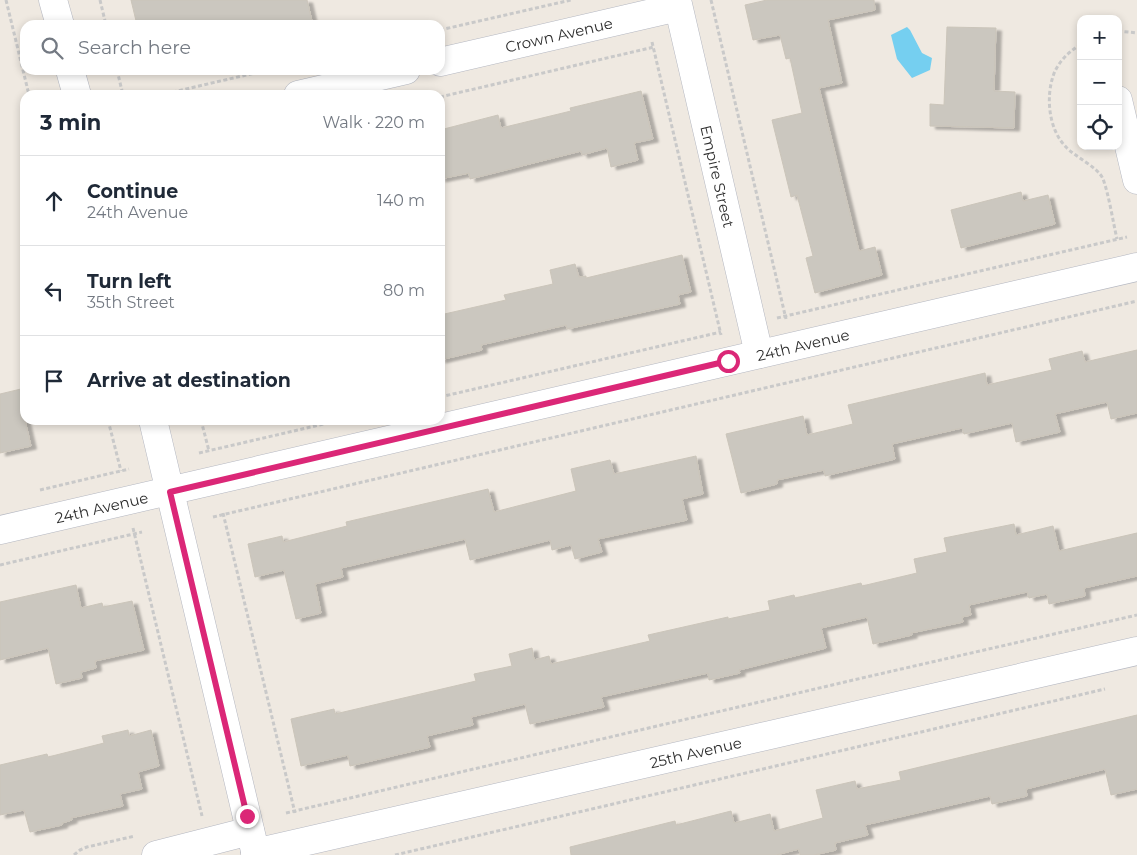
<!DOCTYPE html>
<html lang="en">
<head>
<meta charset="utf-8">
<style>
  :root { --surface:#fff; --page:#f6f6f7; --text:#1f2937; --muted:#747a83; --line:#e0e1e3 }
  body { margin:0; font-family:Montserrat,sans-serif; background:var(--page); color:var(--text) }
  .controls { position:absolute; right:15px; top:15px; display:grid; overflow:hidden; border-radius:10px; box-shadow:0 2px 8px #0003 }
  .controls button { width:45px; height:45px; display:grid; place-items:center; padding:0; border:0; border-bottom:1px solid var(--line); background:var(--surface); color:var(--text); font:25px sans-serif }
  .stop { position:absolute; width:15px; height:15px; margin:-11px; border:4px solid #db2777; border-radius:50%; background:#fff }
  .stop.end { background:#db2777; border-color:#fff; box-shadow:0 1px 5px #0008 }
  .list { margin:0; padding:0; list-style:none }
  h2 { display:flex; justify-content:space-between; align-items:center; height:65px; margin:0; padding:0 20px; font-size:21px }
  h2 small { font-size:16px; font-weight:400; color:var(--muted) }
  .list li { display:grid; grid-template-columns:32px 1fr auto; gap:15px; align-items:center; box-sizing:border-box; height:90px; padding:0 20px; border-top:1px solid var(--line) }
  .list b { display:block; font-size:19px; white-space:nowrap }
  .list p { margin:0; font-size:16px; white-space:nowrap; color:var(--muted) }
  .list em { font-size:16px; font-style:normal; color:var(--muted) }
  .icon { flex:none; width:28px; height:28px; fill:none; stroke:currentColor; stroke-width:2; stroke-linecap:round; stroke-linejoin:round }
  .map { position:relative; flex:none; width:1137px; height:855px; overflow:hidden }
  .search { position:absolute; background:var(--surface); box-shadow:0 2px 8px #0003; left:20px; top:20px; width:425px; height:55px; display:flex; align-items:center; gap:12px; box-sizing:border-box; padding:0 18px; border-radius:15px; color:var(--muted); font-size:19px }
  .panel { position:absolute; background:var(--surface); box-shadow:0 2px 8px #0003; left:20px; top:90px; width:425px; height:335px; border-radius:15px }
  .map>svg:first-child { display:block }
</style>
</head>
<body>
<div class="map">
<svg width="1137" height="855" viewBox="0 0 1137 855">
  <defs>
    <filter id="shadow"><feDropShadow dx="5.5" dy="3" stdDeviation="1" flood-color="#0004"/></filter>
  </defs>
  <rect width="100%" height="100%" fill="#efe9e1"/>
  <path fill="#75cff0" d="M907,27L910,30L922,53L932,58L930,70L912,78L897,59L891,35Z"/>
  <g fill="#cbc7bf" stroke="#cbc5ba" filter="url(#shadow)">
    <path d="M131,0H307L312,21L292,25H137Z"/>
    <path d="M767,0H874L875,10L828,20L842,83L819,88L859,251L875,247L882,275L815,293L806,258L813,256L797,195L791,197L772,120L802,113L790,58L786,59L780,35L753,40L745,5Z"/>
    <path d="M947,27L996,28L994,91L1015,92L1014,128L930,126V104L944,105Z"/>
    <path d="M641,91L653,139L634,143L638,160L611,167L607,148L582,155L581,151L470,179L469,173L440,179V130L498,115L501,128L571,111L570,108Z"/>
    <path d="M1021,192L1023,201L1048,195L1055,224L961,248L951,210Z"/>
    <path d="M682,255L691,292L678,295L680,304L567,329L566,325L481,345L482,350L440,360V315L506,300L504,295L553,284L550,270L575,264L579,277L586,276V278Z"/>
    <path d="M1137,350V413L1111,419L1107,402L1055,414L1060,432L1016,442L1012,423L964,434L962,428L892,444L895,459L825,476L824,470L777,480V484L741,493L726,434L803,416L807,435L853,424L848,405L985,373L987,385L1052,370L1049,359L1082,351L1085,362Z"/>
    <path d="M25,388V420L31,446L0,453V394Z"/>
    <path d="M696,456L703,494L682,499L687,520L598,539L602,552L575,559L571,545L552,550L550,540L470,560L465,539L341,568L343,577L315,584L321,613L296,619L284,570L255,577L248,544L282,536L283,542L347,526L346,522L488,489L494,512L576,491L571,469L610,460L614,474Z"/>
    <path d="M1014,524L1016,535L1053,526L1059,551L1137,533V576L1084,588L1085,596L1049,604L1047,594L1029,598L1027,592L969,605L971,615L962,617L963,622L911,633L912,635L873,644L867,617L821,628L826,648L739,670L740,673L709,680L708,673L601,697L604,707L530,724L525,704L471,717L473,725L427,736L430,747L350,766L348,755L301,766L291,719L334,709L335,714L476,681L474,674L512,666L509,654L532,648L534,660L549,656L551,664L650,641L648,635L728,617V619L770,610L768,601L794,595L795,598L861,583L862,586L917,573L914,559L947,552L944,538Z"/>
    <path d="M76,585L81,608L102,603L103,607L132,601L144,650L95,661L96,668L81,672L82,678L56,684L48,648L0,660V602Z"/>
    <path d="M1137,715V789L1111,795L1105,769L1026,789L1027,796L992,804L990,796L865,825L868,835L835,843L836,850L814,855H800L799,849L776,855H571L570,847L675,821L676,825L731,811L734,823L770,814L774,831L823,818L816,790L855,781L857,789L901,780L899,772Z"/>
    <path d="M128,730L129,736L151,730L159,766L138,772L142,789L120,794L123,806L71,818L72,820L62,823V825L30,832L24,810L0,815V765L47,754L48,757L104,743L102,736Z"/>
  </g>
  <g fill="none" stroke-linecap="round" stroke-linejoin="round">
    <g stroke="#b4b7c1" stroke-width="29">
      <g id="minor">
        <path d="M53,0L60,25"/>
        <path id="s1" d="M677,0L759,354"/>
        <path id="s2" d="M440,62L678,7"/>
        <path d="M70,70L77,95"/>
        <path d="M298,95L406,70"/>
        <path d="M1118,100L1137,180"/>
        <path d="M153,420L256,855"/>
        <path id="s3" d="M0,530C380,445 758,354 1137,267"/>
        <path id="s4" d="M255,853L1137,651"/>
        <path d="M156,855L250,831"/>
      </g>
    </g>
    <g stroke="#c9c9c9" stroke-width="3" stroke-dasharray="4 2.5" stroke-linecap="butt">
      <path d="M6,0L29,95"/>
      <path d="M100,0L106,25"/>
      <path d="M711,0L786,319"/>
      <path d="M440,30L571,0"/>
      <path d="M1118,31L1137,33"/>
      <path d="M652,42L721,335"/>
      <path d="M1081,44C1070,51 1061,59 1055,71C1045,94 1048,129 1066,147C1075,157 1098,167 1103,179C1109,195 1113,222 1117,239"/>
      <path d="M117,70L123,95"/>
      <path d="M160,95L268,70"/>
      <path d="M440,97L654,47"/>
      <path d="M777,318L1127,237"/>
      <path d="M440,397L721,332"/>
      <path d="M108,420L121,471"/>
      <path d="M201,420L209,451"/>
      <path d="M199,453L341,420"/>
      <path d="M40,490L129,469"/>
      <path d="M223,513L295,813"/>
      <path d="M213,517L1137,301"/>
      <path d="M133,528L202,816"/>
      <path d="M0,565L142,532"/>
      <path d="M286,813L862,678L1137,615"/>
      <path d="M74,855L80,850L87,847L135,836"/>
      <path d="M395,855L1105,689"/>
    </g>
    <use href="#minor" stroke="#fff" stroke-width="28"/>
  </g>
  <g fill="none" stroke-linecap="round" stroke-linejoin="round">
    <path stroke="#db2777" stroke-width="6" d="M247,816L170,492L728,361"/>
  </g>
  <g text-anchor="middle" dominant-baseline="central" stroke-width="4.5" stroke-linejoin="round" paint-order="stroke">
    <g font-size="15" fill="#2e2e2e" stroke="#fff">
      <text stroke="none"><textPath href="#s2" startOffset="122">Crown Avenue</textPath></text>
      <text stroke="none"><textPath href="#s1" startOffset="181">Empire Street</textPath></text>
      <text stroke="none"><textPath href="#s3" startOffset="824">24th Avenue</textPath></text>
      <text stroke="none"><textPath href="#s3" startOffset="104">24th Avenue</textPath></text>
      <text stroke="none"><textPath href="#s4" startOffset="452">25th Avenue</textPath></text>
    </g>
  </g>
</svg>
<div class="controls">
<button>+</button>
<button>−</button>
<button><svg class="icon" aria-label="locate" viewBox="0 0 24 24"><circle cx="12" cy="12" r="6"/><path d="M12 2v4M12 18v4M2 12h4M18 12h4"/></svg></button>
</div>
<div class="stop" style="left:728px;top:361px"></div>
<div class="stop end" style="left:247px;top:816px"></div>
<div class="search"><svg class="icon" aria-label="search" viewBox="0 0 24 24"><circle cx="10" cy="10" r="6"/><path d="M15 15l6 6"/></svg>Search here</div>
<section class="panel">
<h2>3 min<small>Walk · 220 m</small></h2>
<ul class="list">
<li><svg class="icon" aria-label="ahead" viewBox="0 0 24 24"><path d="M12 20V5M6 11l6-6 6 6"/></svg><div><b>Continue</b><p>24th Avenue</p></div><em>140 m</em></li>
<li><svg class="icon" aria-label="left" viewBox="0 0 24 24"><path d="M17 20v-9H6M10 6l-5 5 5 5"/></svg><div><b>Turn left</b><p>35th Street</p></div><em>80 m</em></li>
<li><svg class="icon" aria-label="arrive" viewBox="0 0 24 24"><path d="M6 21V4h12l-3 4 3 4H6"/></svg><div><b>Arrive at destination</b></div></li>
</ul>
</section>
</div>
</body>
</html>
